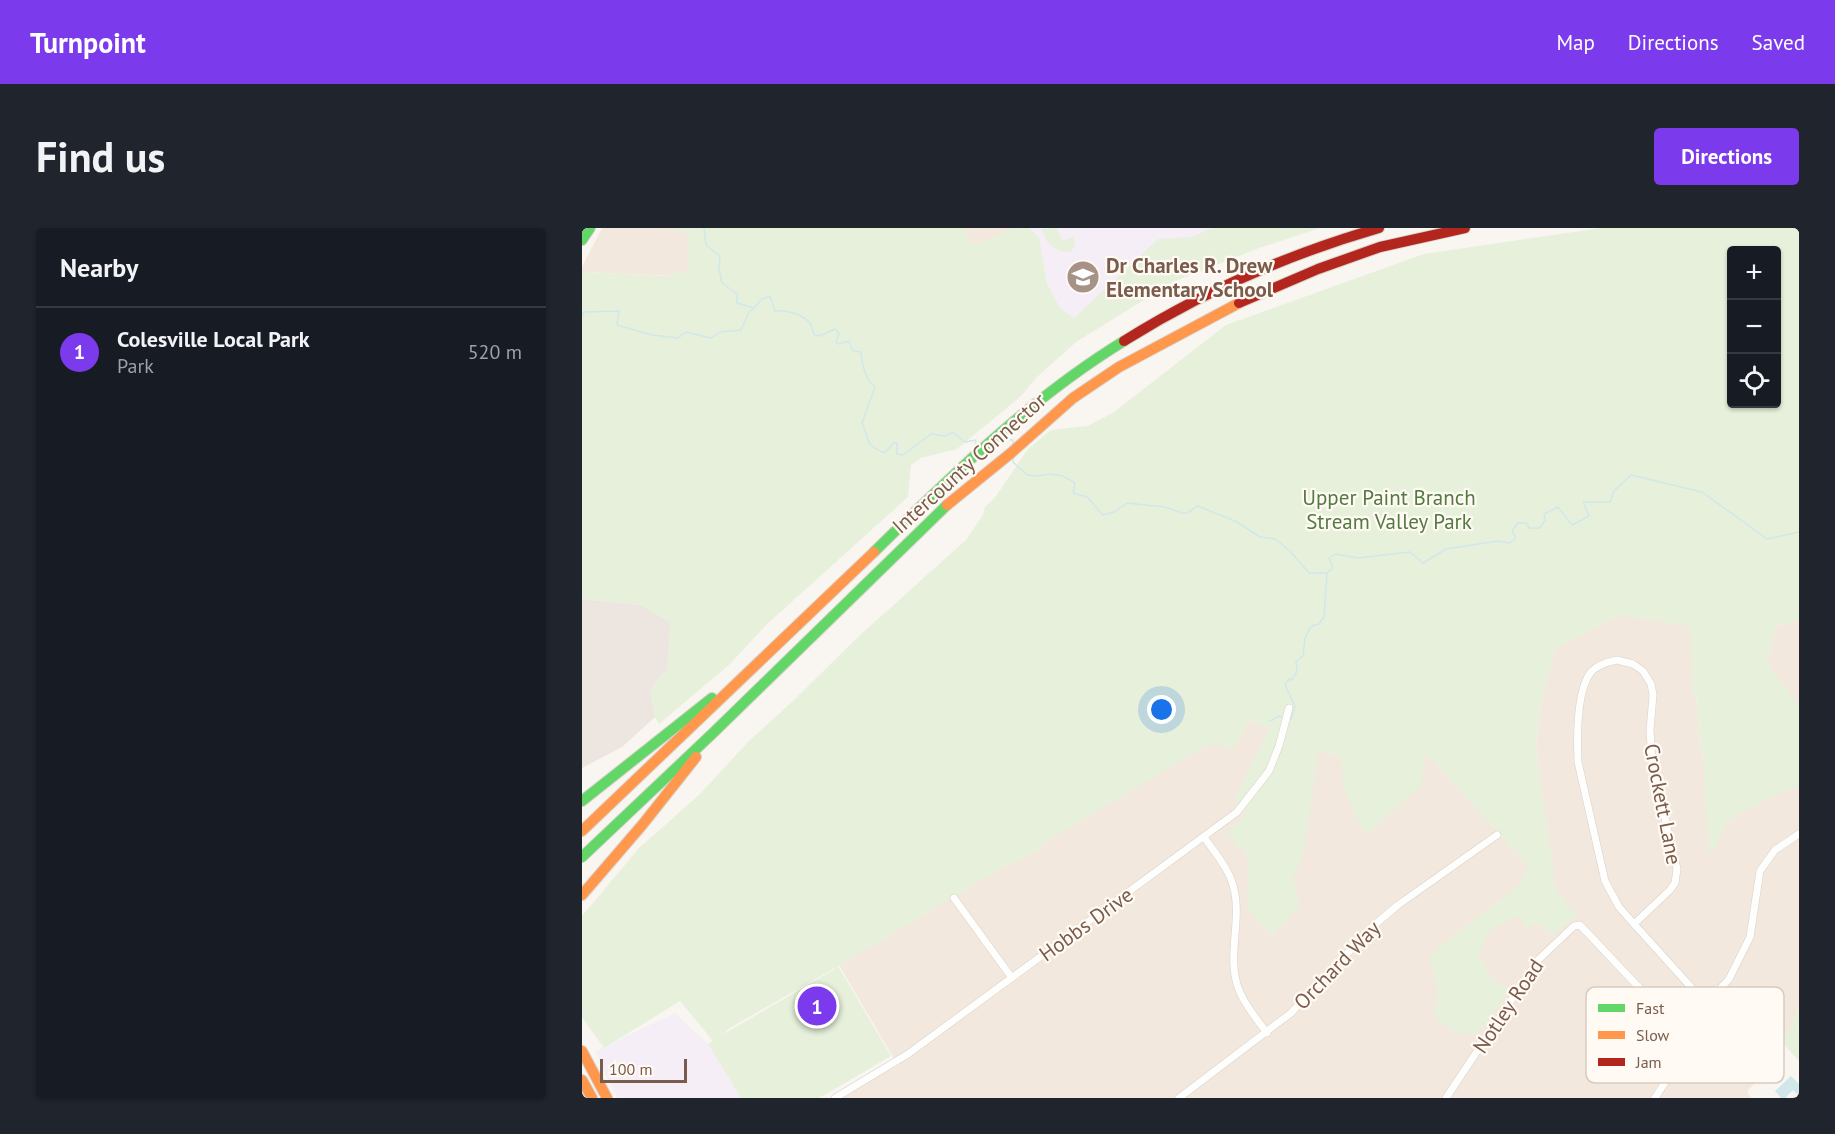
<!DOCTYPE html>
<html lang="en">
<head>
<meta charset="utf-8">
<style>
  :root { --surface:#171b24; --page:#20242c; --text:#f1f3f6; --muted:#9ea1a6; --line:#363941; --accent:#7c3aed }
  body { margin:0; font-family:"PT Sans",sans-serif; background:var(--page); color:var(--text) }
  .controls { position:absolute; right:18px; top:18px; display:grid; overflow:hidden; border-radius:6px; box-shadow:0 2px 4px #0004 }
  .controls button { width:54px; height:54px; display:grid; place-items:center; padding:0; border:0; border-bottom:2px solid var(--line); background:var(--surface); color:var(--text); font:30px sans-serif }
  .scale { position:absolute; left:18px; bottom:15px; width:87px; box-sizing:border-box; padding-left:6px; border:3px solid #7a5c4d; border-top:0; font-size:16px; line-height:21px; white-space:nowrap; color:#7a5c4d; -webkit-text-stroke:4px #fffaf3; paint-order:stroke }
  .you { position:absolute; left:580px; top:482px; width:21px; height:21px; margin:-15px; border:4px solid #fff; border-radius:50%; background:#1a73e8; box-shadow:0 0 0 9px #1a73e833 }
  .badge { display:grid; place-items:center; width:39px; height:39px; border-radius:50%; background:var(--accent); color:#fff; font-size:20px; font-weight:700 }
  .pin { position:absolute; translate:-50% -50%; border:3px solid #fff; box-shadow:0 2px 6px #0006 }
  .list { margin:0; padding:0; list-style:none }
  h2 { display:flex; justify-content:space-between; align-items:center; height:78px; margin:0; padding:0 24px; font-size:26px }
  h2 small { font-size:20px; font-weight:400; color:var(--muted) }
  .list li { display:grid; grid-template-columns:39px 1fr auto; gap:18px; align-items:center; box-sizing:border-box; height:90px; padding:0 24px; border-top:2px solid var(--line) }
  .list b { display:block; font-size:22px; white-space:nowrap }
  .list p { margin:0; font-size:20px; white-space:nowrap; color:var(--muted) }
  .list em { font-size:20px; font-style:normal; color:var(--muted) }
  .icon { flex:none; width:33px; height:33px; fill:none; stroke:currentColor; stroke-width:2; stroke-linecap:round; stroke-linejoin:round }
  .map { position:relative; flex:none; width:1217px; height:870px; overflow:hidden; border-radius:6px }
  header { display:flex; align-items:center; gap:36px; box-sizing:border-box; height:84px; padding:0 30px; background:var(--accent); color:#fff }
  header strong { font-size:28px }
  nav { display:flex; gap:33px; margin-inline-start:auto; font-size:21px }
  .intro { display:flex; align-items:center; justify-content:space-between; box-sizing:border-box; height:144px; padding:0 36px }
  h1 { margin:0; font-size:42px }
  .button { padding:15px 27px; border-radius:6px; background:var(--accent); color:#fff; font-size:21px; font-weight:700 }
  main { display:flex; gap:36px; padding:0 36px }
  aside { flex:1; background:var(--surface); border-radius:6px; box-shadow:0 2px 4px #0004 }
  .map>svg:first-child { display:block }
</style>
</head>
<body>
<header>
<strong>Turnpoint</strong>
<nav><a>Map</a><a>Directions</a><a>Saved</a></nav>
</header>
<div class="intro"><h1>Find us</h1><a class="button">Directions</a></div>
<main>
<aside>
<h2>Nearby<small></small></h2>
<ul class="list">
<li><span class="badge">1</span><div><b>Colesville Local Park</b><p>Park</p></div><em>520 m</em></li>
</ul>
</aside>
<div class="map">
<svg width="1217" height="870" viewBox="0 0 1217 870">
  <rect width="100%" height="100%" fill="#f9f5f0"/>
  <g fill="#f2e8de">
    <path d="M20,0H116L118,49L0,44V39Z"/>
    <path d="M381,0H434L388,19Z"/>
    <path d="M1037,387L1108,397L1118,518L1136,595L1217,556V779L1209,800L1198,812L1200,829L1165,863L1169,870H258L315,836L257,737L431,633L433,635L460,610L621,514L667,493L689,500L737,522L759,528L844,524L947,639L973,662L954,519L959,473L973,421Z"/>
    <path d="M1217,392V482L1185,434L1194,398Z"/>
  </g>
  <path fill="#ede5e0" d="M0,371L58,377L89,394L85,441L68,462L73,489L40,519L0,540Z"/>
  <g fill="#f6eef6">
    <path d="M442,0H627L628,2L545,42L492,90L481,83L474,73L465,55L463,40Z"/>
    <path d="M93,785L126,816L159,870H35L13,823Z"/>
  </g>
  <g fill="#e7f0db" fill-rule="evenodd">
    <path d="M83,0H381L390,18L433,0H447L457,9L465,55L474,73L481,83L492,90L576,11L610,9L630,0H738L677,20L591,54L494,114L454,150L439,168L375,221L339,230L329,237L326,269L184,397L148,436L77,496L73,489L68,462L85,441L89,394L58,377L0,371V44L85,48L106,42L105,5Z"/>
    <path d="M474,0L481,13L492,8L493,19L488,24C471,24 466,15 459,1Z"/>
    <path d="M1019,0H1217V392L1194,398L1185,434L1217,478V559L1214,562L1211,559L1159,584L1141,599L1134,620L1128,626L1122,561V534L1118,518L1114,468L1111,466L1108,398L1037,387L974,421L959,473L954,519L974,663L995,688L970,708L957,696L943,699L937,687L909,701L896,727L909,749L927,763L896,806L874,805L853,791L856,762L847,727L936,658L947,639L844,525L839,558L783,607L761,561L759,528L737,522L721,626L711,651L718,677L690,708L665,680L667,630L644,604L664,588L653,570L688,500L667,493L652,521L627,516L460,616L459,621L433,635L431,633L256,738L309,828L237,870H159L126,816L131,813L98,773L22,820L0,789V688L57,620L118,566L166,514L211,473L277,408L384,312L401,287L403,279L412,271L446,221L469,202L506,198L532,184L644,97L842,26ZM1150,22H1194V176H1150ZM253,740V741L142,806L146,801Z"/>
    <path d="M1217,779V833L1198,812L1209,800Z"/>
  </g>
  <path fill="#d0e8ea" d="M1209,848L1217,856V865L1215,866L1211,862L1203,870H1199L1193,863Z"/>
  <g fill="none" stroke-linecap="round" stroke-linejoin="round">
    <g stroke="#d0e8ea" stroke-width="1.5">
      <path d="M122,0L124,17L138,28L137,40L140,55L155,66V75L172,80L180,71L188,68L193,83C205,82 222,86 229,97C231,100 231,104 232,107L238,108L253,101L257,105L254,114L256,116L267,113L271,123L279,124C280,136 283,151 293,159L280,195C289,211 280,215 302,225L312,215H315V226L321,227L349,206L363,208L371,204L383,214L394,212L393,219"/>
      <path d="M0,87L2,84L37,83L35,97L70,107L96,110L104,104L129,110L138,104L159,102L167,84L171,81"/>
      <path d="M415,215L422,211L431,212V217"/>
      <path d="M431,231V234L445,247L456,248L468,246L481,248L493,255L491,265L505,269L521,287L532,284L545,275L583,279L600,285H605L616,278L655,294L678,309L693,311L708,323L727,345H745L751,340L747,330L753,326L776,330L828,324L841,335L864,321L916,313L927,315L934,310L930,303L936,295H945L947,300H958L963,292L962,286L976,279L990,297L1007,288L1001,274H1028L1032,263L1049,247L1120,264L1185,311L1217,304"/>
      <path d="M706,490L709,491L713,478L703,457L707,451L710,452L715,443L714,433L721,428L723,410L729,398L737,396L742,389L745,346"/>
      <path d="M688,493L697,488L701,489"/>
    </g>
    <g stroke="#d7d1cb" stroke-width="8">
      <g id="street">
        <path d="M1035,432L1051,436L1061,443L1069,456L1071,467L1068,502L1070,535L1095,641L1093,655L1088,662L1052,696L1037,679L1023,653L996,534C995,510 994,463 1009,444C1015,437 1025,434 1035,432Z"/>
        <path d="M622,609C633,625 648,642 652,661C660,694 644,730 657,762C663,778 675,791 685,805"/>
        <path d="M372,670L430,750"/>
        <path d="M1052,696L1155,810"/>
        <path d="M1125,775L1147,751L1168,709L1178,643L1193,622L1217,606"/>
        <path d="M253,870L326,826L655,584L687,543L697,518L707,480"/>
        <path d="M597,870L709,785L790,699L816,677L915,607"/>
        <path d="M864,870L956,732L992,698L998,697L1066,769L1106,819L1073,870"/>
      </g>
    </g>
    <g stroke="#d9d2cb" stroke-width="12">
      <g id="fast">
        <path d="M0,12L8,0"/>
        <path d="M292,324C370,247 449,170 542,113"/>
        <path d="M0,573L130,470"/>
        <path d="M0,629L131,505L365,277"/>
      </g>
    </g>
    <g stroke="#d9d2cb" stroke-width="12">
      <g id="slow">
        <path d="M365,277L429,225L491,170L537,139L657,75"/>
        <path d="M0,603L292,324"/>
        <path d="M0,667L61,596L114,529"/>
        <path d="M0,823L25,870"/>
        <path d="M0,852L10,870"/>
      </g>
    </g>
    <g stroke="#d9d2cb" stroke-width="12">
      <g id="jam">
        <path d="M657,75L736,41L798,19L883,0"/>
        <path d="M542,113C622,63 707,26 797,0"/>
      </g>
    </g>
    <use href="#street" stroke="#fefefd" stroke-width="7"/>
    <use href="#fast" stroke="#63d668" stroke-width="10"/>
    <use href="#slow" stroke="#ff974d" stroke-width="10"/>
    <use href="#jam" stroke="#b3261e" stroke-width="10"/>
  </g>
  <defs>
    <g id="school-disc" transform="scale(1.725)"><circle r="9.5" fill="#a69286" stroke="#fffaf3"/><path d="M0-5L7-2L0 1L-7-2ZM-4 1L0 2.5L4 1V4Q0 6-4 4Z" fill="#fff"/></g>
  </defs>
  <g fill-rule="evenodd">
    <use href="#school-disc" x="501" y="49"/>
  </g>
  <g text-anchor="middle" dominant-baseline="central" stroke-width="4.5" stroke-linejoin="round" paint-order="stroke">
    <g font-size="21" font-weight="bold" fill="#7a5c4d" stroke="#fffaf3" text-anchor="start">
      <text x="524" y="37">Dr Charles R. Drew<tspan x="524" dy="24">Elementary School</tspan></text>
    </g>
    <g font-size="21" fill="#7a5c4d" stroke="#fffaf3">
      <text transform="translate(387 235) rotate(-42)">Intercounty Connector</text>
      <text transform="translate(1081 576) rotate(79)">Crockett Lane</text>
      <text transform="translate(504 696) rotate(-36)">Hobbs Drive</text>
      <text transform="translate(755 737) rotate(-46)">Orchard Way</text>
      <text transform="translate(926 778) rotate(-56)">Notley Road</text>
    </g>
    <g font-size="21" fill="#537a41" stroke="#fffaf3">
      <text x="807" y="269">Upper Paint Branch<tspan x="807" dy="24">Stream Valley Park</tspan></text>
    </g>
  </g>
  <rect x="1004" y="759" width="198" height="96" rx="9" fill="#fffaf3" stroke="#d7cbc1" stroke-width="1.5"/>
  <rect x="1016" y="776" width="27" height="8" fill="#63d668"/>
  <rect x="1016" y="803" width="27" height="8" fill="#ff974d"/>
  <rect x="1016" y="830" width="27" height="8" fill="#b3261e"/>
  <g font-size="16" fill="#7a5c4d">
    <text x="1054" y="786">Fast</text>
    <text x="1054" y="813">Slow</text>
    <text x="1054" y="840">Jam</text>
  </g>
</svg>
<div class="controls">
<button>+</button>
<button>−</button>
<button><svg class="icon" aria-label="locate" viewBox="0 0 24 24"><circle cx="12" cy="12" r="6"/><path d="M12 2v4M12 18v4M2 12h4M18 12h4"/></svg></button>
</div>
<div class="scale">100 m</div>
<div class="you"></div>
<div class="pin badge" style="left:235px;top:778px">1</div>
</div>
</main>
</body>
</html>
